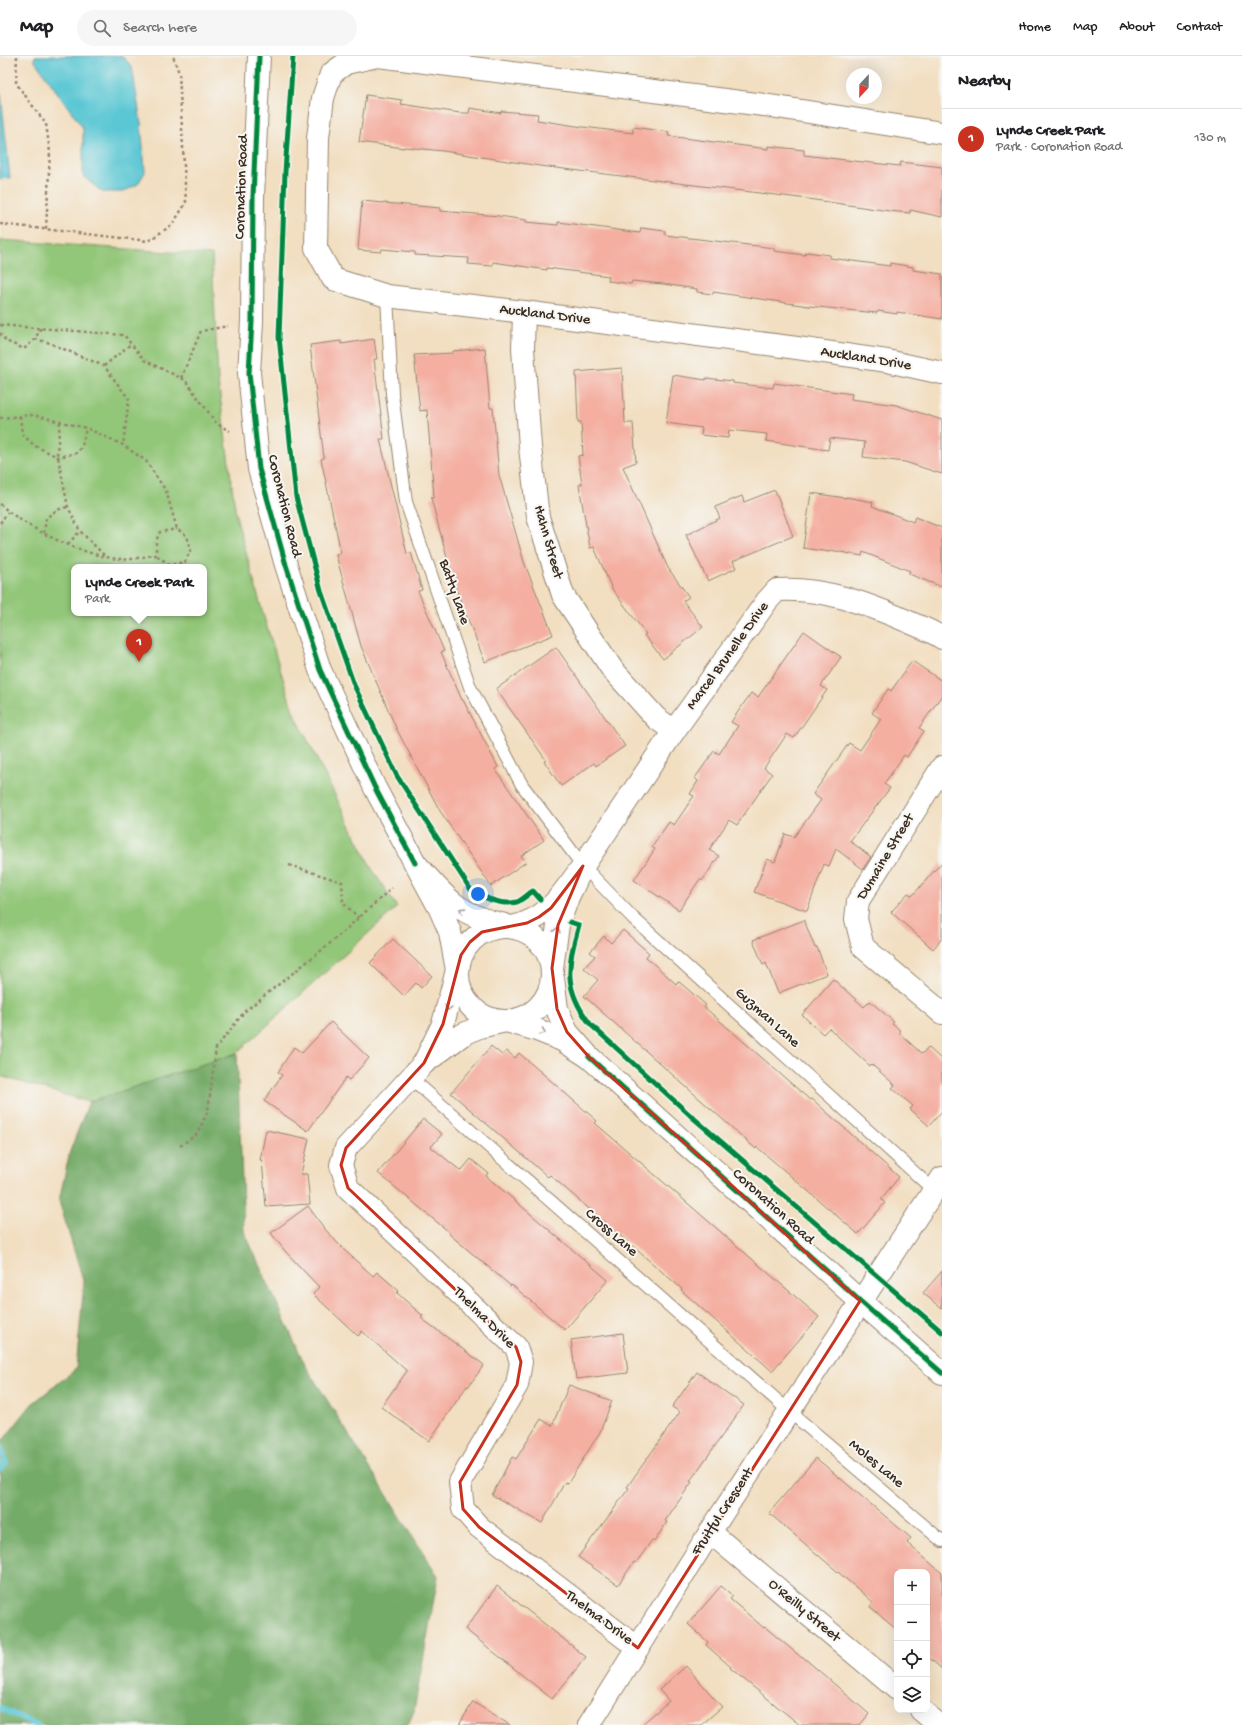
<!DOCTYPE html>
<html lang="en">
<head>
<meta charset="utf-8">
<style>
  :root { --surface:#fff; --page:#f6f6f6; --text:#202124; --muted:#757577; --line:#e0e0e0; --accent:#c8321e }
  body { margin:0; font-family:"Gochi Hand",sans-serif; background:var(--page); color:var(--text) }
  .controls { position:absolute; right:12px; bottom:12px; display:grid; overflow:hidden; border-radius:8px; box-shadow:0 4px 16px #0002 }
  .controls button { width:36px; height:36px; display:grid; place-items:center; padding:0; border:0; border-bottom:1px solid var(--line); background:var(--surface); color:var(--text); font:20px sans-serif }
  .compass { position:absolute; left:846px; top:12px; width:36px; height:36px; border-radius:50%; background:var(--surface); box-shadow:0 4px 16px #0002; rotate:202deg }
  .you { position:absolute; left:478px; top:838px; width:14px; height:14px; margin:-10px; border:3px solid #fff; border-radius:50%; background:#1a73e8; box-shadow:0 0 0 6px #1a73e833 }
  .badge { display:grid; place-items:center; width:26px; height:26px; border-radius:50%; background:var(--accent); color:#fff; font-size:13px; font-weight:700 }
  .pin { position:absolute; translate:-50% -33px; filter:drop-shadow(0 1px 2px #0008) }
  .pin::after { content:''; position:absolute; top:21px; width:14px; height:12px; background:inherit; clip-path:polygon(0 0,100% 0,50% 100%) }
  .popup { position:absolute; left:71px; top:508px; width:136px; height:52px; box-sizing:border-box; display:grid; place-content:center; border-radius:8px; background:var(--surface); filter:drop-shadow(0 1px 3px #0005); font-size:13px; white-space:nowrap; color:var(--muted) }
  .popup b { font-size:15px; color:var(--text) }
  .popup::after { content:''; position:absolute; left:50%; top:100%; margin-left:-8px; border:8px solid transparent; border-top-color:var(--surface) }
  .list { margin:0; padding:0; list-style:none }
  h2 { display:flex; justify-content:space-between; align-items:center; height:52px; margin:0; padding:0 16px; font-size:17px }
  h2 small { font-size:13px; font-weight:400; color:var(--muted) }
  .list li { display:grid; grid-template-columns:26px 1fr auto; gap:12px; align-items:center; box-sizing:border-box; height:60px; padding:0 16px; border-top:1px solid var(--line) }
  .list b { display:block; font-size:15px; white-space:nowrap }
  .list p { margin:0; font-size:13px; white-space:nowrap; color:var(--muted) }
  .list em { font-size:13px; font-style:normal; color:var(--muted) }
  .icon { flex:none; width:22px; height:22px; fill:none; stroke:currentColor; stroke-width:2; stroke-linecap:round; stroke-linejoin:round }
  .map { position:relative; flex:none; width:942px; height:1669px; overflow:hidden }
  header { display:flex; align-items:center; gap:24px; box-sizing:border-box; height:56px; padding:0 20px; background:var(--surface); border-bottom:1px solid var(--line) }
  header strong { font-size:19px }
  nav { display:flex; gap:22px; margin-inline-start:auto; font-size:14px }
  .search { width:280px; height:36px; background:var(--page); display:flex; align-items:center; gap:10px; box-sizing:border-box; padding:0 14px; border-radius:22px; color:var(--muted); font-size:15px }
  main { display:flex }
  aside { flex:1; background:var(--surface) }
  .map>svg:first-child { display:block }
</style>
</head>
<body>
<header>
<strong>Map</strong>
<div class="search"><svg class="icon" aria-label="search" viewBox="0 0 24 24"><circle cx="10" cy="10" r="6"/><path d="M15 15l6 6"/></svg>Search here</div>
<nav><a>Home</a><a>Map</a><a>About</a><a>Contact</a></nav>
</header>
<main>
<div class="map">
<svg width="942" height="1669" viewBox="0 0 942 1669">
  <rect width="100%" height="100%" fill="#f6f6f2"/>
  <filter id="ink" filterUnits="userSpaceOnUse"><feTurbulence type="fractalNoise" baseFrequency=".025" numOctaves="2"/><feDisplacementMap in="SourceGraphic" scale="8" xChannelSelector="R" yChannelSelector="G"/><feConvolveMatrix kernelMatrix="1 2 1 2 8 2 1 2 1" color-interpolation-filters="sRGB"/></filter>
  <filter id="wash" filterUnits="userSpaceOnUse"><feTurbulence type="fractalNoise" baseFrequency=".012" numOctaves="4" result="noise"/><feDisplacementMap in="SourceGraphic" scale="16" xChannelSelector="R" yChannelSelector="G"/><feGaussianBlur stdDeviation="0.9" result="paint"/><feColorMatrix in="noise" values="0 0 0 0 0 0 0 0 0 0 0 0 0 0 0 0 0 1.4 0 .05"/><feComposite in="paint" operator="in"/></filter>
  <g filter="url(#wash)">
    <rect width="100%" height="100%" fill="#f2dec0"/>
    <path fill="#92c678" stroke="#66784b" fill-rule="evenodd" d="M0,184L212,199L218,325L236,460L263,558L293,655L372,813L397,851L237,997L89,1046L0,1020ZM74,511H204V557H74Z"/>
    <path fill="#75ab68" stroke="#586a43" d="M237,997L244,1175L305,1309L438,1520L414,1655L408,1669H0V1388L32,1348L76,1313L84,1227L59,1145L70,1095L89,1046Z"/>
    <g fill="#5bc7d4" stroke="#4b7879">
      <path d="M35,0H122L132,11L141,67L145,116L138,128L123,136H102L83,120V72L34,4Z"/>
      <path d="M0,37L1,38L10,122L0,123Z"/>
    </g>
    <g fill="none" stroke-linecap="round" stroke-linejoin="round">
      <g stroke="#5bc7d4" stroke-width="6">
        <path d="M0,1391L6,1407L0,1412"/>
        <path d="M0,1652L37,1669"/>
      </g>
    </g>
    <g id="blocks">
      <g fill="#f4afa1">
        <path d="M366,39L402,44L401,48L460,57H469L470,52L501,57V55L538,58L537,64L583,71L633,77V71L669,76L668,80L768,93V90L804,94V99L854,105L900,110L901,106L942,111V161L910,154V157L889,155L808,143L540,110L443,95L404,91V92L359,86Z"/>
        <path d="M362,145L440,152V155L499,160L526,164V166L558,169V166L640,177L641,172L665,175V179L774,192V195L805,199L806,196L830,199V202L890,210V207L913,211V214L942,218V263L897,256V258L878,255L877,257L808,250L713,236V238L697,236V233L663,228L632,225L631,228L608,225L609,220L547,212V214L493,206L492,210L468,208L469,202L415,199V196L382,193L381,196L358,194Z"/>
        <path d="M374,283L377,303H374L384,383H380L407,498L411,496L422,534L418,535L444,595L441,596L462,644H463L498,711L495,713L544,784L521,800L526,806L491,830L440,755L396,672L361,590L336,499L341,497L321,403L324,402L310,289L341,285V288Z"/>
        <path d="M485,292L490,352H493L499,419L524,506L553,579L485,606L454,528L431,442L434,441L427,354L420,355L414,299L453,297V295Z"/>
        <path d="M622,312L625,367H633L636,406L623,411L668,512L689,541L683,545L703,571L663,603L644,579L646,578L612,533L594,491L590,492L579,429L582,428L578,400L583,399L581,366H578L576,316Z"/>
        <path d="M673,319L706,324V322L733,325V327L773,332L774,327L852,338L851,343L896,349L942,364V418L905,406L863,401L865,386L830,382L828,394L766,385L767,378L729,374L728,382L701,379L702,372L666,367Z"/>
        <path d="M775,434L793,480L733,505L736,512L708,525L686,479L720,462L715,451L742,440L744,446Z"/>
        <path d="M811,437L846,442V441L873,446L872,450L913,466L915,461L942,472V531L909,518L910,515L863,496L862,500L830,494V496L803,492Z"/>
        <path d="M804,575L841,601L821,630L827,634L794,682L787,678L764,712L772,718L737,769L729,764L709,794L719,800L702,825L700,823L679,854L634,824L655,793L652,791L669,766L674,769L694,740L690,738L698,725L695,722L714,695L719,698L738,670L731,666L751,637L758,641Z"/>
        <path d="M556,591L625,690L596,710L594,707L561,730L544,705L546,704L496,633Z"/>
        <path d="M912,605L942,625V639L919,672L924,675L907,701L904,699L884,728L890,732L850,785L871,801L863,813L836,793L829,810L824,808L807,855L754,836L767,803L775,806L785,778L794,781L821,744L813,738L849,687L860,694L881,663L872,657L888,633L891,635Z"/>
        <path d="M942,806V882L933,893L891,856L908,837L912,840Z"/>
        <path d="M804,864L815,892L817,891L827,918L778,937L766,907L763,909L753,884Z"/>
        <path d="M623,874L649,897L646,901L676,928L678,925L706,949L704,951L810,1044L812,1043L899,1121L881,1143L885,1147L858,1178L757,1091L756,1093L584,940L598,924L584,912L595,900L590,896L604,880L611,887Z"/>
        <path d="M393,883L432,920L421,932L416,927L404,940L370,907Z"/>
        <path d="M833,923L864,951L870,945L894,966L892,968L901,975L899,977L922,998L928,991L942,1004V1055L929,1070L910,1053L913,1050L892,1032L895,1029L871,1008L870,1010L829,972L823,978L802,959Z"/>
        <path d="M331,966L369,1002L349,1024L346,1021L308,1075L264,1045L282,1019L278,1016L294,991L302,997Z"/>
        <path d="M491,990L502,999L507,995L515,1002L519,997L597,1065L595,1067L819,1261L772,1315L681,1234L682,1233L550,1119L548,1121L451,1037Z"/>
        <path d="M423,1063L442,1078L431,1091L461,1115L471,1103L488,1117L486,1120L608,1224L565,1274L512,1229L511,1230L449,1178V1176L378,1117Z"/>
        <path d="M266,1074L309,1083L301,1118H307L310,1148L266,1151L262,1104H260Z"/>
        <path d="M308,1150L324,1172L343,1193L373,1220L377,1216L399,1235L397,1237L423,1260L421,1262L484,1309L468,1331L467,1330L429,1385L381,1351L407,1315L362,1275L358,1280L313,1238L319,1231L285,1195L271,1177Z"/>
        <path d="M942,1215V1253L923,1237Z"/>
        <path d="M623,1277L628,1317L576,1323L571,1284Z"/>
        <path d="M697,1316L744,1349L690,1425L692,1426L665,1465L667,1466L654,1486L652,1484L636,1507L634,1506L618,1529L578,1501L611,1457L629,1432L627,1431L680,1356L672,1351Z"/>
        <path d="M569,1329L612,1345L600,1376L568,1427L565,1426L542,1467L492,1439L512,1401L516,1403L541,1363L552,1370Z"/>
        <path d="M816,1402L911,1482L907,1487L942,1517V1613L927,1600V1516H897V1574L870,1551L873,1546L769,1457Z"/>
        <path d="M497,1530L586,1601L552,1643L465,1573Z"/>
        <path d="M721,1530L733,1540L730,1543L764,1572L765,1571L802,1602L803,1601L869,1658L860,1669H800L730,1612L731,1611L706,1589L708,1586L688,1568Z"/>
        <path d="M686,1610L722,1651L701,1669H641L669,1645L659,1634Z"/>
        <path d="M473,1646L510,1669H459Z"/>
      </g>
    </g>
  </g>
  <g filter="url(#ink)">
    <use href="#blocks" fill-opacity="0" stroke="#96846f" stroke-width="1"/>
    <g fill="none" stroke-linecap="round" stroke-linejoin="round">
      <g stroke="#96846f" stroke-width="14">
        <g id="service">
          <path d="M387,240L392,338L406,446L470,631L522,729L583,810L633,862L937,1137"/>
          <path d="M412,1023L789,1355L942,1485"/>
        </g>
      </g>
      <g stroke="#96846f" stroke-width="24">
        <g id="minor">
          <path d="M377,0L346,7L331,18L323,42L318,82L316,192L333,223L387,240L524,256L797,292L887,305L942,317"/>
          <path d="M378,0L764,49L942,77"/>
          <path d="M524,256L523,293L530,391L538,461L563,539L612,613L656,662L674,675"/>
          <path d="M942,711L858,845L856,863L863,891L942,957"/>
          <path d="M583,810L674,675L767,545L777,534C823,531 868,548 909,566C920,571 932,575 942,582"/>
          <path d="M512,871C550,862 561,839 583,810L568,841L558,869L552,912"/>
          <path d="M457,914L443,968L424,1007L462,979L479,971L506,965"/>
          <path d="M424,1007L346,1092L341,1109L348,1132L516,1291L521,1306L517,1329L460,1426L463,1453L479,1471L638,1592"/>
          <path d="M710,1476L897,1633"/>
          <path d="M921,1654L939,1669"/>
          <path d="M589,1669L710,1476L942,1122"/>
        </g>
      </g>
      <g stroke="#96846f" stroke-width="24">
        <g id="tertiary">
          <path d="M259,0L253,141L252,265L249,317L259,413L286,509L320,614L375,732L415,807"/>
          <circle cx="505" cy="918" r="47"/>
          <path d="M457,914L450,876L440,853L415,807C446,842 457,859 505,869"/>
          <path d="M506,965L537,974L562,984L589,1001L567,976L557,953L553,922"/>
          <path d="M589,1001L860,1245L942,1317"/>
        </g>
      </g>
      <g stroke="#96846f" stroke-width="2.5" stroke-dasharray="3 3" stroke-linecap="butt">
        <path d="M17,0L16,27L46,68L50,96L46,173"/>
        <path d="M0,168L148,185L172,169L186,147L179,17L173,0"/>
        <path d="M0,269L124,279L144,304L185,324L217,368L230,375"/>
        <path d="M0,277L6,285L24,293L35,283L41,272"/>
        <path d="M35,283L47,286L104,310L129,343L123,389"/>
        <path d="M104,310L131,288"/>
        <path d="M181,322L201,275L228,270"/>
        <path d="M20,360L22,378L35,390L58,401L77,397L82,390L86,372"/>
        <path d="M0,362L33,359L86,372L123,389L146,405L166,435L177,473L187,480L191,493L185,506L170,509L156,499"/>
        <path d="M60,366L57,396L68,451L80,475L104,499"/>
        <path d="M0,448C25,472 87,502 122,503C133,504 145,500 156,499V485L160,476L177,473"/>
        <path d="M0,467L8,456"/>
        <path d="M44,477L46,462L57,454L67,451"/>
        <path d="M68,488L80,475"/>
        <path d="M289,809L342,826L343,847L359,862"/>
        <path d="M180,1090L197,1078L208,1055L216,992L245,955L327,890L392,832"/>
      </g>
      <use href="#service" stroke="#fff" stroke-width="12"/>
      <use href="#minor" stroke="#fff" stroke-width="22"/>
      <use href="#tertiary" stroke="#fff" stroke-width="22"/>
      <g stroke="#f6f6f2" stroke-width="8">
        <g id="cycleway">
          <path d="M259,0L253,141L252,265L249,317L259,413L286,509L320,614L375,732L415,807"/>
          <path d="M293,0L285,116L279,281L296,441L321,535L354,629L397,720L471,834C484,842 501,850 517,846C522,844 528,838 533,835L540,843"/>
          <path d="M570,866L579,869C567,911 563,933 591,969L690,1059L942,1276"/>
          <path d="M589,1001L860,1245L942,1317"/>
        </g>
      </g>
      <use href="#cycleway" stroke="#00873e" stroke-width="5"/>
    </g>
    <defs><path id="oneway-chevron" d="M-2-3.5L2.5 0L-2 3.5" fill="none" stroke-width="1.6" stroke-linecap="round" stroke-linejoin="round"/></defs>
    <g stroke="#a79f9a">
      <use href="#oneway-chevron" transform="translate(462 854) rotate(-148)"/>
      <use href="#oneway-chevron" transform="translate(557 874) rotate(-77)"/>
      <use href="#oneway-chevron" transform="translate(448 952) rotate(106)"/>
      <use href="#oneway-chevron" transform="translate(543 976) rotate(22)"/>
    </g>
  </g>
  <path fill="none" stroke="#c8321e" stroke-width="3" stroke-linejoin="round" d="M583,810L558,869L552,912L557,953L567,976L589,1001L860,1245L638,1592L479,1471L463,1453L460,1426L517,1329L521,1306L516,1291L348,1132L341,1109L346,1092L424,1007L443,968L461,899L470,886L482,876L527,867L539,861L551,852Z"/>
  <g text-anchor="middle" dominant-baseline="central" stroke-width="4" stroke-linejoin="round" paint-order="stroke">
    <g font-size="15" fill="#3b2a1e" stroke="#f6f6f2">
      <text transform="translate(242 131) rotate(-88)">Coronation Road</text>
      <text transform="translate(545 259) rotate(7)">Auckland Drive</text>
      <text transform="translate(866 303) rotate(9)">Auckland Drive</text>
      <text transform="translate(284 450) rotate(76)">Coronation Road</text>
      <text transform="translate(548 486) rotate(74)">Hahn Street</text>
      <text transform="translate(454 536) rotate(71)">Batty Lane</text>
      <text transform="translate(728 600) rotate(-54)">Marcel Brunelle Drive</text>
      <text transform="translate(886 801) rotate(-59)">Dumaine Street</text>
      <text transform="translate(767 962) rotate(42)">Guzman Lane</text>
      <text transform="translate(773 1151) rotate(42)">Coronation Road</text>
      <text transform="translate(611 1177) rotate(41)">Cross Lane</text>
      <text transform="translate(484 1262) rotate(45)">Thelma Drive</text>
      <text transform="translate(876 1408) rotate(40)">Moles Lane</text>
      <text transform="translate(723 1456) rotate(-57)">Fruitful Crescent</text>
      <text transform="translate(804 1555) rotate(40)">O'Reilly Street</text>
      <text transform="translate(599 1562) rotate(37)">Thelma Drive</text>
    </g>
  </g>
</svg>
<div class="controls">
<button>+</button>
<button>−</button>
<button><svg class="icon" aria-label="locate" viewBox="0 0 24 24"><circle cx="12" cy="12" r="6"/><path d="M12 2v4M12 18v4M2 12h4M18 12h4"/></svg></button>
<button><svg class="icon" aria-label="layers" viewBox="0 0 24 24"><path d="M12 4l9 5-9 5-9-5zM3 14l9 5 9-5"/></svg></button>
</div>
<svg class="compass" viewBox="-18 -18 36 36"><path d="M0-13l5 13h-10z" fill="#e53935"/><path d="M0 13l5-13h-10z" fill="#757577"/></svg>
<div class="you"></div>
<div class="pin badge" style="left:139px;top:606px">1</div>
<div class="popup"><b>Lynde Creek Park</b>Park</div>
</div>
<aside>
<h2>Nearby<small></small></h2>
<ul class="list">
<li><span class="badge">1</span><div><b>Lynde Creek Park</b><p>Park · Coronation Road</p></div><em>130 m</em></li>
</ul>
</aside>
</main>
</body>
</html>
